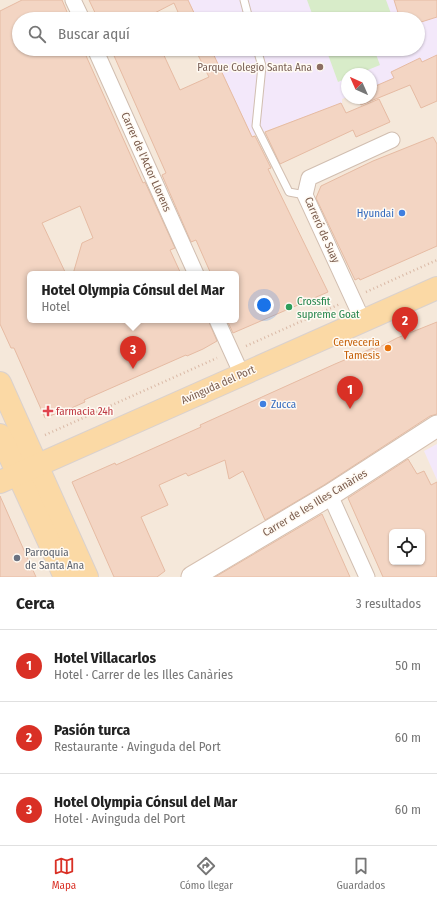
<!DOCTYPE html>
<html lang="es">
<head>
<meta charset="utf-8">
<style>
  :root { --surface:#fff; --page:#f2f2f2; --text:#222; --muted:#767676; --line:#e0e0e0; --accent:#d93025 }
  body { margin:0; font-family:"Fira Sans Condensed",sans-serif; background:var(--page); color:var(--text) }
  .controls { position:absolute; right:12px; bottom:12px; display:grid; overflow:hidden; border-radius:6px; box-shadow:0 1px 3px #0004 }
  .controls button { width:36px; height:36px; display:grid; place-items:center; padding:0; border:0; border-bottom:1px solid var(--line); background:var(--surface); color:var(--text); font:20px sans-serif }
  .compass { position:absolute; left:341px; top:68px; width:36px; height:36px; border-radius:50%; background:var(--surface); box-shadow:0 1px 3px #0004; rotate:315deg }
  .you { position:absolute; left:264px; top:305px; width:14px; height:14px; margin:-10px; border:3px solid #fff; border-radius:50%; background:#1a73e8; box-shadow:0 0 0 6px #1a73e833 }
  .badge { display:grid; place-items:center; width:26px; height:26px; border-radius:50%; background:var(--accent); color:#fff; font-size:13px; font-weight:700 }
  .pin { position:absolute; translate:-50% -33px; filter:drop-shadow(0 1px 2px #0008) }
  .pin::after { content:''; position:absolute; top:21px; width:14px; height:12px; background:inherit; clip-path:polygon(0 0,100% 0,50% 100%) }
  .popup { position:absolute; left:27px; top:271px; width:212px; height:52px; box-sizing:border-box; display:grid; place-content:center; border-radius:6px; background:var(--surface); filter:drop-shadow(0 1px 3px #0005); font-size:13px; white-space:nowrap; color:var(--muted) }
  .popup b { font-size:15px; color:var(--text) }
  .popup::after { content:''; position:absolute; left:50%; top:100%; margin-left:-8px; border:8px solid transparent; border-top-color:var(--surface) }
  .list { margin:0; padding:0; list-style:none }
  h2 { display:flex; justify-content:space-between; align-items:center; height:52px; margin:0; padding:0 16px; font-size:17px }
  h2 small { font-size:13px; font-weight:400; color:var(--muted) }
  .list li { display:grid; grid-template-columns:26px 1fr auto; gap:12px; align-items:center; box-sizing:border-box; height:72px; padding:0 16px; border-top:1px solid var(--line) }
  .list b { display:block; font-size:15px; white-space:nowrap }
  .list p { margin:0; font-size:13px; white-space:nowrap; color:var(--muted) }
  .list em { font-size:13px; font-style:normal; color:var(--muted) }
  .icon { flex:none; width:22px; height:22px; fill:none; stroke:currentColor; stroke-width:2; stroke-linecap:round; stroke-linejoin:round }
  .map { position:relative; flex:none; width:437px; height:577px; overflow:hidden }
  .search { position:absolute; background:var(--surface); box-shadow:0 1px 3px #0004; left:12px; right:12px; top:12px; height:44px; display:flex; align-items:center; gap:10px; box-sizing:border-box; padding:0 14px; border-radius:22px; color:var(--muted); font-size:15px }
  .sheet { height:268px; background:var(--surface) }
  nav { display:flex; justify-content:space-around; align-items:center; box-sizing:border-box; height:56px; border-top:1px solid var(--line); background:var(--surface); font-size:11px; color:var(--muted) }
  nav a { display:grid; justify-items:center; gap:2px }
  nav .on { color:var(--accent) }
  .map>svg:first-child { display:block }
</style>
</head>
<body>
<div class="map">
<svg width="437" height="577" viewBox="0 0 437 577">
  <rect width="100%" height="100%" fill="#fdf6ec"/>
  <path fill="#f5e8da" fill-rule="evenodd" d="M0,0H437V577H0ZM19,19H418V49H19ZM347,74H371V98H347ZM30,274H236V320H30ZM392,532H422V562H392Z"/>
  <g fill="#f3e8fa">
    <path d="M188,0H437V60L371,88V74H347V97L342,99V103L252,136L211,49H418V19H197Z"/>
    <path d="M437,444V480L424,451Z"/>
  </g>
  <g fill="#d8ecc9">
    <path d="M307,0H386L393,19H314Z"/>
    <path d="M326,49H374L380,65L358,74H347V78L338,82Z"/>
  </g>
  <g fill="#f3d5c3" stroke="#e6bba3" fill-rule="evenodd">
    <path d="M22,0H62L70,19H19V49H83L143,183L145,182L175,248L170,250L181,274H73L82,243L93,238L80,206L42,223L66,274H30V320H208L217,341L203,349L187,356L186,355L84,400L85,402L67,410V409L45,418L14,348H11L0,324V11Z"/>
    <path d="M89,0H188L197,19H181L174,3L143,19H98Z"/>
    <path d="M394,0H437V17L418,23V19H400Z"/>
    <path d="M111,49H161L180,90L209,77L195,49H211L252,137L255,136L271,168L268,169L328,292L233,333L227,320H236V274H211L196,240L191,242L162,175L166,173Z"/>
    <path d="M437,55V101L421,108L410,85L361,105L359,98H371V88L394,78L391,72L420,58L422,62Z"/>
    <path d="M379,99L390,122L356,137L353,130L280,164L265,132L341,103L346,113Z"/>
    <path d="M433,137L437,144V246L360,280L359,278L355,280L316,198L321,186L373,161Z"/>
    <path d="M437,322V414L430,416L324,485L265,520L243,471L229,479L225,460L188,476L186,473L159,485L168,505L141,517L165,571L157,577H114L72,482L115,463L116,465L201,427L200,425L335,364L373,348L374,350L397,338Z"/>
    <path d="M408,459L417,474L424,471L431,485L437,482V577H383L348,498ZM392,532H422V562H392Z"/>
    <path d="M0,496L19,539L36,577H0Z"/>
    <path d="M322,514L350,577H215Z"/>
  </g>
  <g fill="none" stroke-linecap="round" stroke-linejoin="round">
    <g stroke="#d1beb0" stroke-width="9">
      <g id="lane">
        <path d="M244,0L249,19"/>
        <path d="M257,49L262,66L256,126L289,192L305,195"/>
      </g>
    </g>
    <g stroke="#d1beb0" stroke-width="17">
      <g id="street">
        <path d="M73,0L82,19"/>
        <path d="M95,49L196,274"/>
        <path d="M217,320L242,375"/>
        <path d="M363,321L305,195L309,178L392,140"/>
        <path d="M330,495L367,577"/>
      </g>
    </g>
    <g stroke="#d6c0b0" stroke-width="23">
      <path id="secondary" d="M192,577L330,495L437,426"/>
    </g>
    <g stroke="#dad1cd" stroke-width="24">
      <g id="primary">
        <path d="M0,383L87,577"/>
        <path d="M0,435L65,577"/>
        <path d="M0,482L437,288"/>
      </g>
    </g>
    <g stroke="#d9b8a5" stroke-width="2.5" stroke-dasharray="1 3" stroke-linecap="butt">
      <path d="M366,292L437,260"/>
      <path d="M246,346L340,304"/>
      <path d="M45,435L217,358"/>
    </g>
    <use href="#lane" stroke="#fff" stroke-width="7"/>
    <use href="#street" stroke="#fff" stroke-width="15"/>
    <use href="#secondary" stroke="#fff" stroke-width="21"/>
    <use href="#primary" stroke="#fbd9a5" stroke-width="22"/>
  </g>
  <circle fill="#8d6e63" stroke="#fffaf3" stroke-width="1.5" cx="320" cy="67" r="4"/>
  <g fill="#3f7fe0" stroke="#fffaf3" stroke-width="1.5">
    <circle cx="402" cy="213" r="4"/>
    <circle cx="263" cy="404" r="4"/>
  </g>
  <circle fill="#2e9e5b" stroke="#fffaf3" stroke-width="1.5" cx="289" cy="307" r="4"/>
  <circle fill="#e8710a" stroke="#fffaf3" stroke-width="1.5" cx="388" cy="348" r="4"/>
  <path fill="#e0444e" stroke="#fffaf3" stroke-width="1.5" d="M46 405h4v4h4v4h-4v4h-4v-4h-4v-4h4z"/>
  <circle fill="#6b7280" stroke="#fffaf3" stroke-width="1.5" cx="17" cy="558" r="4"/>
  <g text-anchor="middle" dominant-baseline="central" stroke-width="3" stroke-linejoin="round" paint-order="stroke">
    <g font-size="11" fill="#785e54" stroke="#fffaf3" text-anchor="end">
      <text x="312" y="67">Parque Colegio Santa Ana</text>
    </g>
    <g font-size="11" fill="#7a5c4d" stroke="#fffaf3">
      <text transform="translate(146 162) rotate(66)">Carrer de l'Actor Llorens</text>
      <text transform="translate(322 230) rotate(66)">Carreró de Suay</text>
      <text transform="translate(218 385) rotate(-24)">Avinguda del Port</text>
      <text transform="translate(315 503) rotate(-31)">Carrer de les Illes Canàries</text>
    </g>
    <g font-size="11" fill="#366cbe" stroke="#fffaf3" text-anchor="end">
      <text x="394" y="213">Hyundai</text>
      <text x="271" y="404" text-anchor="start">Zucca</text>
    </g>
    <g font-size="11" fill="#27864d" stroke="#fffaf3" text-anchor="start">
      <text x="297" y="301">Crossfit<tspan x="297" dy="13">supreme Goat</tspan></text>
    </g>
    <g font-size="11" fill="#c56008" stroke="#fffaf3" text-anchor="end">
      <text x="380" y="342">Cerveceria<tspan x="380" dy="13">Tamesis</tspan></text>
    </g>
    <g font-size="11" fill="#be3a42" stroke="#fffaf3" text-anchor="start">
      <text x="56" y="411">farmacia 24h</text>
    </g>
    <g font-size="11" fill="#5b616d" stroke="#fffaf3" text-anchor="start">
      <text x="25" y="552">Parroquia<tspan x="25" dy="13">de Santa Ana</tspan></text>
    </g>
  </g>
</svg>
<div class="controls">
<button><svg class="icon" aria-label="locate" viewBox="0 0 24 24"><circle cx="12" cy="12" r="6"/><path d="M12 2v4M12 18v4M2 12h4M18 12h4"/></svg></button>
</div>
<svg class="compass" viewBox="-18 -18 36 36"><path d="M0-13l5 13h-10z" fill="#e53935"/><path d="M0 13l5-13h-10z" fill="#767676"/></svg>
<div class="you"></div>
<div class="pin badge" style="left:350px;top:409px">1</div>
<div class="pin badge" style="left:405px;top:340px">2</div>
<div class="pin badge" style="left:133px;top:369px">3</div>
<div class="popup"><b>Hotel Olympia Cónsul del Mar</b>Hotel</div>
<div class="search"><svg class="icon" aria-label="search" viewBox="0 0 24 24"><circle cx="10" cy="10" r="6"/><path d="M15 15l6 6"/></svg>Buscar aquí</div>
</div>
<section class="sheet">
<h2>Cerca<small>3 resultados</small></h2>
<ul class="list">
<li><span class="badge">1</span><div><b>Hotel Villacarlos</b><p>Hotel · Carrer de les Illes Canàries</p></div><em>50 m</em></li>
<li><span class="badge">2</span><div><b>Pasión turca</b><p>Restaurante · Avinguda del Port</p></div><em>60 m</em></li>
<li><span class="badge">3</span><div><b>Hotel Olympia Cónsul del Mar</b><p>Hotel · Avinguda del Port</p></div><em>60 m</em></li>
</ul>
</section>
<nav>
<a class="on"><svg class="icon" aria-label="map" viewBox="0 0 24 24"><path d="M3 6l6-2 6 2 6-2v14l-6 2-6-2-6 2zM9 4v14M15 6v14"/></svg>Mapa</a>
<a><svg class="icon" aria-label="directions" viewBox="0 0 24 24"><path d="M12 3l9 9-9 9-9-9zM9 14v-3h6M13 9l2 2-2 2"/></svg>Cómo llegar</a>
<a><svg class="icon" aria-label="saved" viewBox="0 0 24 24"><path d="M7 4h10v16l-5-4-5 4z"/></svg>Guardados</a>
</nav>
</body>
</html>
